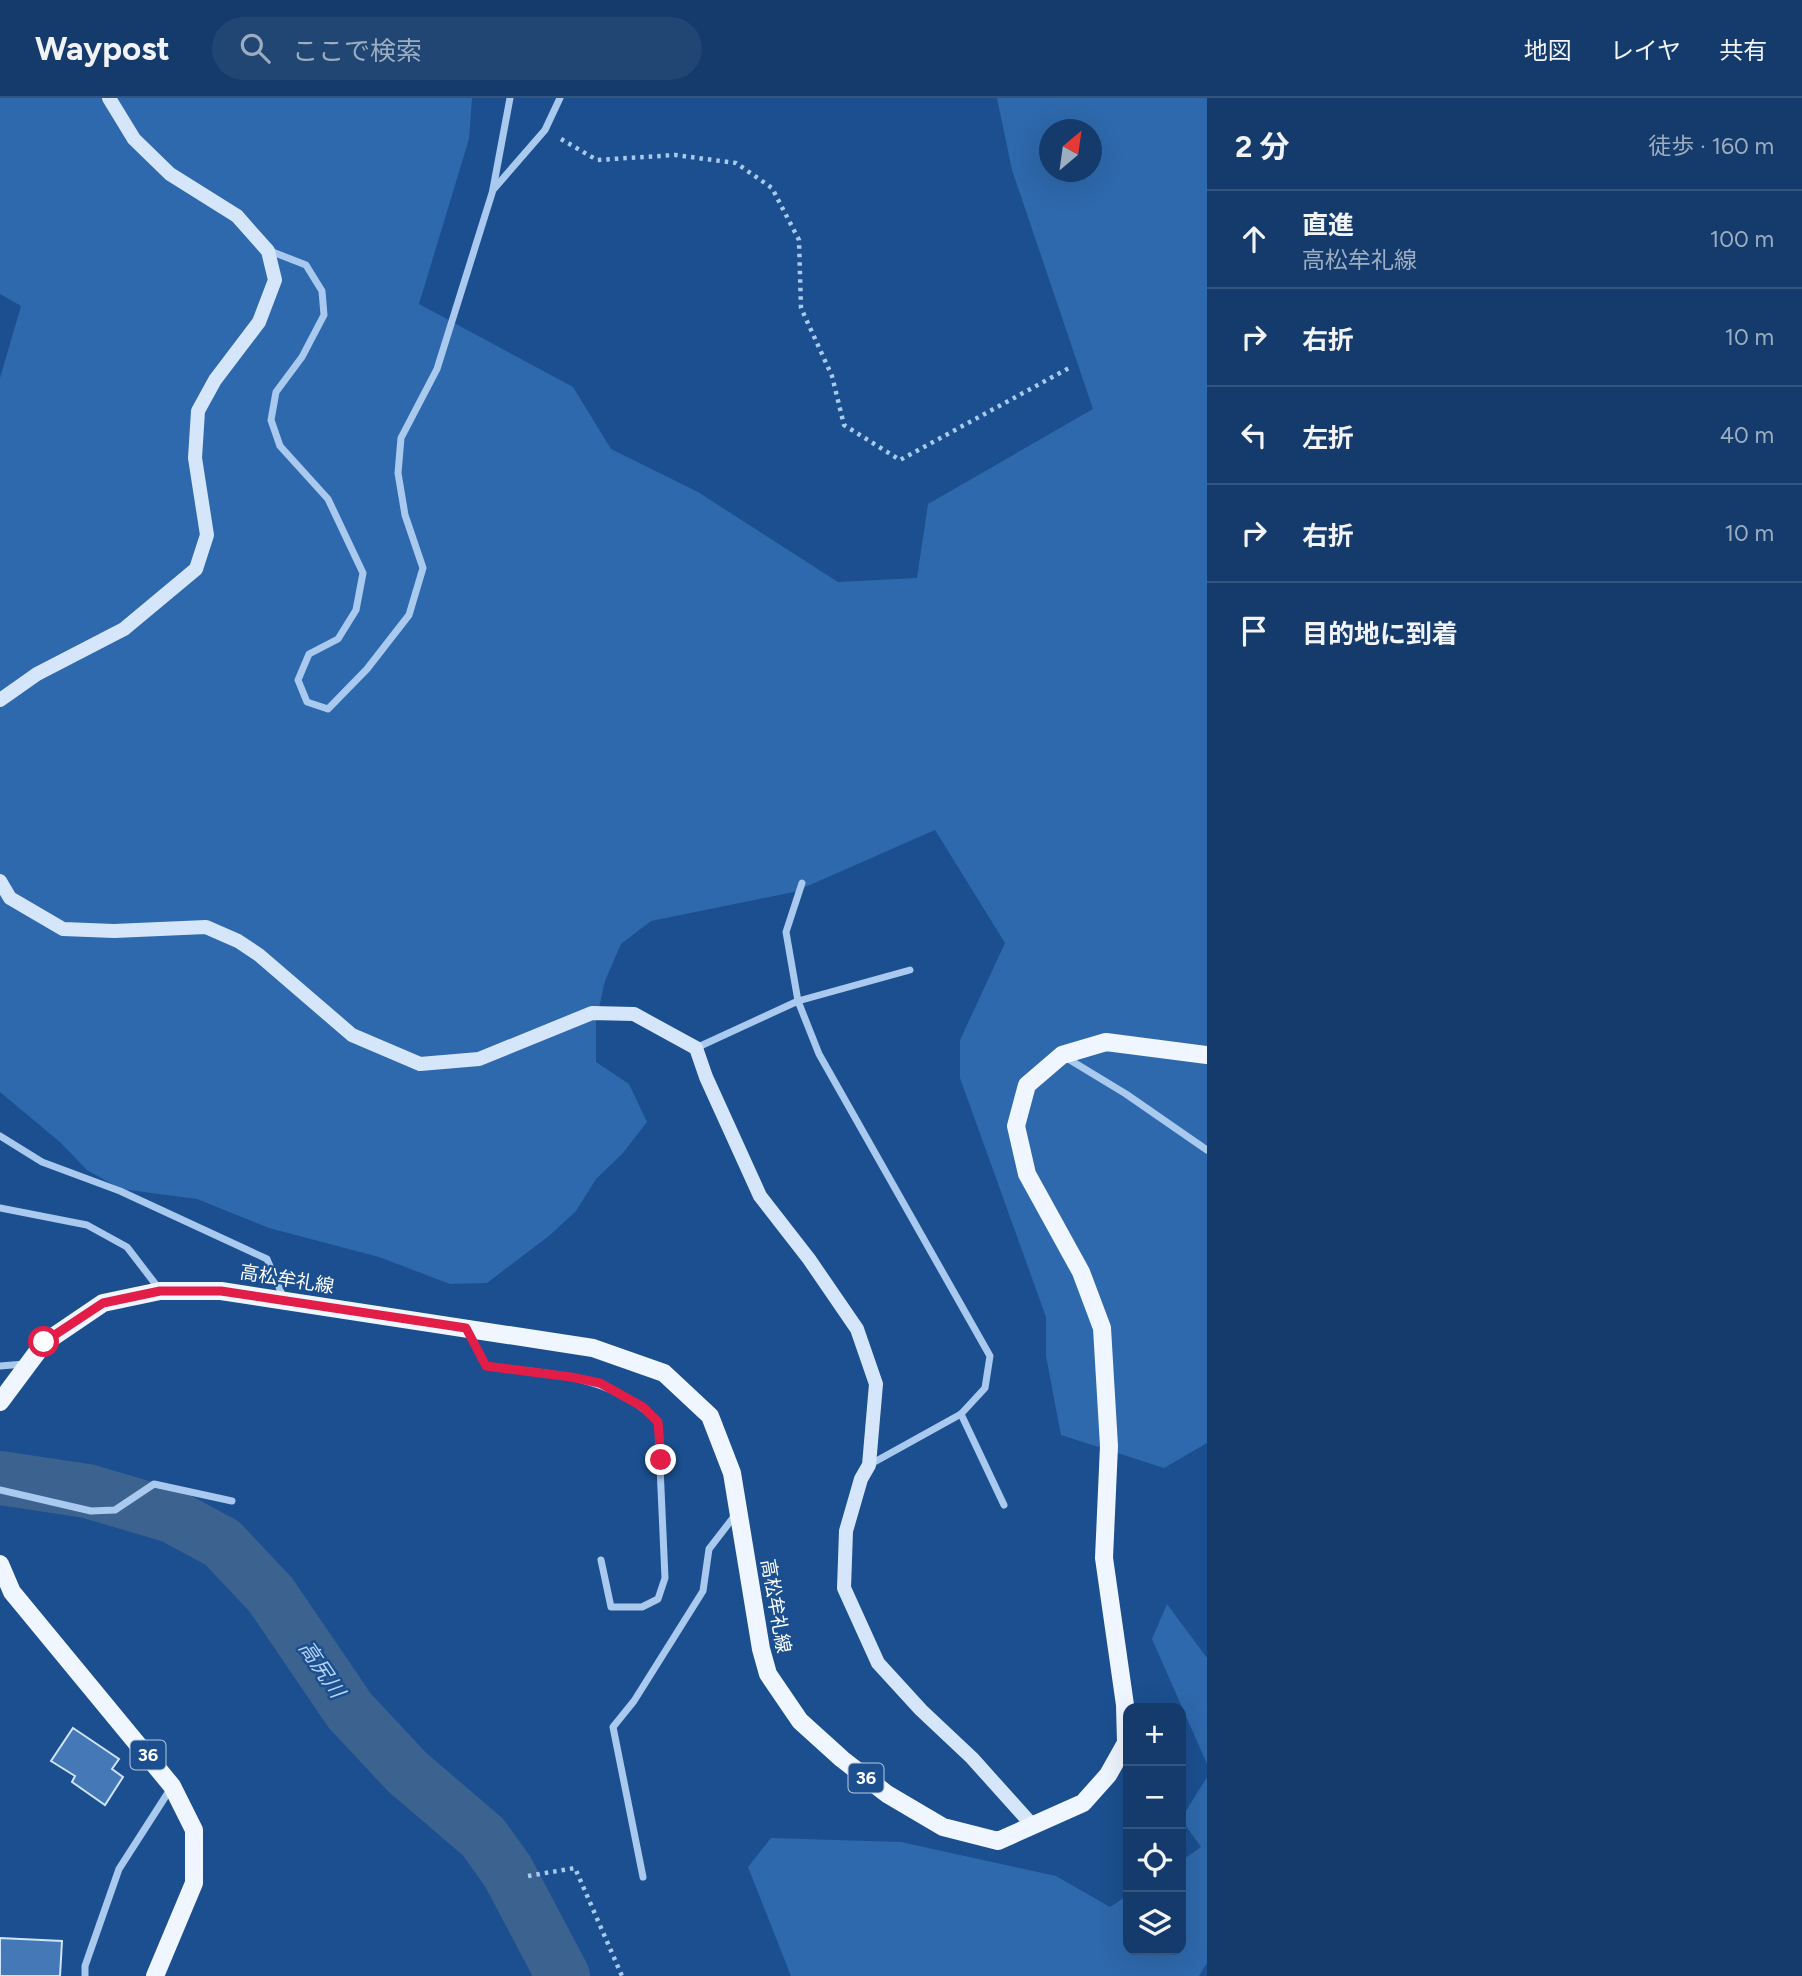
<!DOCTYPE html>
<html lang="ja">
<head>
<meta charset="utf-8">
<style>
  :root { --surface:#143b6b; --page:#214673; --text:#f1f3f6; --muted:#9dadc1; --line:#33557e }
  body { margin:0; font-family:Figtree,"Noto Sans JP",sans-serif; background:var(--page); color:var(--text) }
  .controls { position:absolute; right:21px; bottom:21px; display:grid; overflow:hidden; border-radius:14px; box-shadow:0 7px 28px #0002 }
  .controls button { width:63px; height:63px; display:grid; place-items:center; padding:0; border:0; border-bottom:2px solid var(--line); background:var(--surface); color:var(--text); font:35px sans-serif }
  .compass { position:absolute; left:1039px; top:21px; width:63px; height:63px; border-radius:50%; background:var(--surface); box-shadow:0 7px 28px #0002; rotate:29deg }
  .stop { position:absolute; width:21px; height:21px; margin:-16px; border:5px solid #e11d48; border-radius:50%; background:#fff }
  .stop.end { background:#e11d48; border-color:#fff; box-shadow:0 2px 7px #0008 }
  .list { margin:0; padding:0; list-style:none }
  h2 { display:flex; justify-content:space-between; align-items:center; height:91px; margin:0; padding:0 28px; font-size:30px }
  h2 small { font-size:23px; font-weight:400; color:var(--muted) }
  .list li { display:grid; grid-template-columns:46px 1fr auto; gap:21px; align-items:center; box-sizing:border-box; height:98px; padding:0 28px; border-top:2px solid var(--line) }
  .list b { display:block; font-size:26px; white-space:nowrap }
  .list p { margin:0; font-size:23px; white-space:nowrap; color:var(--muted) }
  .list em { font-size:23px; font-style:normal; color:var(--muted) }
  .icon { flex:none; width:38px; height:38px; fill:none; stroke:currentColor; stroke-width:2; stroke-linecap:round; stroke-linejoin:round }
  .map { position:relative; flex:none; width:1207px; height:1878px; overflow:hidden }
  header { display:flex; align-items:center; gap:42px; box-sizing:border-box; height:98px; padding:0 35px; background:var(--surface); border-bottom:2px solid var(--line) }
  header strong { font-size:33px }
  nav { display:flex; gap:38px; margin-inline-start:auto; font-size:24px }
  .search { width:490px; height:63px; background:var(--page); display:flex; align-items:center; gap:18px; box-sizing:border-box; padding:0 24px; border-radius:38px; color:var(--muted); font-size:26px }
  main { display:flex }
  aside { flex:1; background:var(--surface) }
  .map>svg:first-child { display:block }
</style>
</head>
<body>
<header>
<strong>Waypost</strong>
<div class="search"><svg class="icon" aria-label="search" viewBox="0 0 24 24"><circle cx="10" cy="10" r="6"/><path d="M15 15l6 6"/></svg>ここで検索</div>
<nav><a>地図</a><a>レイヤ</a><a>共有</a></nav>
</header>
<main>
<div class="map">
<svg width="1207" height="1878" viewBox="0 0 1207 1878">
  <rect width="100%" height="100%" fill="#1b4f8f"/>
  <g fill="#2e69ad" fill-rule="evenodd">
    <path d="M0,0H472L469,41L419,206L573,289L611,351L698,394L838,484L917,480L928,406L1093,311L1012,72L997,0H1207V1345L1164,1370L1061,1337L1046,1258V1219L960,980V942L1005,845L935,732L794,794L651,823L621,846L605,883L596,923V964L629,986L647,1024L623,1055L596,1081L576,1113L549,1138L487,1185L450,1186L379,1159L269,1130L197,1101L121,1091L87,1072L61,1045L0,994V280L21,208L0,196ZM1050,32H1092V74H1050Z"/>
    <path d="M1167,1506L1207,1560V1666L1152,1541Z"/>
    <path d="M1207,1679V1865L1199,1878H791L748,1769L771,1740L901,1744L1056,1778L1110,1809L1128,1797V1852H1181V1763L1201,1749L1181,1721Z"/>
  </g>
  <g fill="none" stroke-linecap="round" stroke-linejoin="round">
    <path stroke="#3c6290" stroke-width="54" d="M0,1380L87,1393L172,1418L222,1445L271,1497L350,1613L407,1674L483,1739L508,1774L563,1878"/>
  </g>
  <g fill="#4478b7" stroke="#cfe3fa" stroke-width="2">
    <path d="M73,1630L119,1661L112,1671L123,1679L105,1707L72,1684L75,1678L51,1663Z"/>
    <path d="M0,1840L62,1843L60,1878H0Z"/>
  </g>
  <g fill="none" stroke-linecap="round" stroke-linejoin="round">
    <g stroke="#a9c9ee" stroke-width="4.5" stroke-dasharray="3.5 5" stroke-linecap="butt">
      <path d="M561,41L597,62L675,57L736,65L772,90L799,142L801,210L832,278L844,327L900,362L1069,270"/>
      <path d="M528,1778L575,1770L622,1878"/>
    </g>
    <g stroke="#a9c9ee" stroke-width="7">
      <path d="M493,91L510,0"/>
      <path d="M270,153L306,167L322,193L324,217L302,259L276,294L271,322L280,348L328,401L363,475L356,512L338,541L309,556L298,582L307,604L328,611L367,571L409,517L423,470L405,417L398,375L401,340L437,271L493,92L545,32L560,0"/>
      <path d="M802,785L786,834L798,903L819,956L990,1258L985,1290L961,1316L869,1367"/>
      <path d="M696,950L798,903L910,872"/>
      <path d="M1065,959L1126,996L1207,1052"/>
      <path d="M0,1038L42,1064L120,1093L267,1161L284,1201"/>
      <path d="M0,1110L87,1127L127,1149L160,1192"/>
      <path d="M468,1234L486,1268C548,1276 612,1276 658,1324L665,1480L658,1501L642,1509H611L601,1462"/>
      <path d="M0,1268L24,1266"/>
      <path d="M961,1316L1004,1407"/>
      <path d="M0,1392L91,1413L115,1412L154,1386L232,1403"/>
      <path d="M643,1779L613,1629L634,1603L703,1493L709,1451L736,1416"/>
      <path d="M85,1878V1868L119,1771L171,1690"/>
    </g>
    <g stroke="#d6e6fa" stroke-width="14">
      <path d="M0,602L37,576L124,531L196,471L207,437L195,360L198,313L215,282L259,224L275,182L268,153L237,118L170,76L134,41L109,0"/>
      <path d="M0,783L10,800L63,831L114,833L206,829L238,843L259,857L352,937L420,966L479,961L592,915L634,916L696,950L706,979L760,1098L809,1161L857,1231L876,1286L869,1367L861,1381L846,1433L844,1490L878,1565L921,1612L972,1660L1033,1728"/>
    </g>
    <g stroke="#f0f6ff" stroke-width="18">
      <path d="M0,1304L44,1245L103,1205L160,1193H221L593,1250L664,1275L710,1318L732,1375L761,1551L768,1576L800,1623L842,1661L887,1696L943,1729L998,1743L1083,1705L1108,1677L1126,1645L1125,1607L1104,1460L1109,1348L1102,1230L1081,1174L1027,1076L1016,1028L1027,987L1062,957L1106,944L1207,957"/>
      <path d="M0,1466L12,1494L172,1688L194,1732V1785L155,1878"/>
    </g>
  </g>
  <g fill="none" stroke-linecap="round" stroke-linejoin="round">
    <path stroke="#e11d48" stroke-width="9" d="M44,1244L103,1205L160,1193H221L466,1230L486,1268L571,1279L600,1285L643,1309L658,1324L661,1362"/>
  </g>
  <g text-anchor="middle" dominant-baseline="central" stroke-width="5" stroke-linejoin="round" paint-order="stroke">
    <g fill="#1b4f8f" stroke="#bbcadd" stroke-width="2">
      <rect x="130.5" y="1642.5" width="35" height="29" rx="5"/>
      <rect x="848.5" y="1665.5" width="35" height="29" rx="5"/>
    </g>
    <g font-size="18" font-weight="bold" fill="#fff">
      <text x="148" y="1657">36</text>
      <text x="866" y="1680">36</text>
    </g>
    <g font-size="19" fill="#fff" stroke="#1b4f8f">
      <text transform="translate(287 1181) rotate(9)">高松牟礼線</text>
      <text transform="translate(776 1508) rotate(80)">高松牟礼線</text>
    </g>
    <g font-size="21" font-style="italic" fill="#b5d3f5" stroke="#1b4f8f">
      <text transform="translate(322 1571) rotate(56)">高尻川</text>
    </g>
  </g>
</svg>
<div class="controls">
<button>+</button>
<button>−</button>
<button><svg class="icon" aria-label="locate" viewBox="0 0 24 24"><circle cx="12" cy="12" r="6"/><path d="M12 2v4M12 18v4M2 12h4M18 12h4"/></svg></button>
<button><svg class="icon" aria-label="layers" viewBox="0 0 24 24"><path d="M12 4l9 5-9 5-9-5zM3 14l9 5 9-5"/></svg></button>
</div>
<svg class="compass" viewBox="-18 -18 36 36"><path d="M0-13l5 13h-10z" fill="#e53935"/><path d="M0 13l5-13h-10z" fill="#9dadc1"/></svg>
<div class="stop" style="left:44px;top:1244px"></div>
<div class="stop end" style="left:661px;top:1362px"></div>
</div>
<aside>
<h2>2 分<small>徒歩 · 160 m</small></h2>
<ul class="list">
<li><svg class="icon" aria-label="ahead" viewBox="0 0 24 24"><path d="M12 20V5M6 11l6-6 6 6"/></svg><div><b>直進</b><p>高松牟礼線</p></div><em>100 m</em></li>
<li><svg class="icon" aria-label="right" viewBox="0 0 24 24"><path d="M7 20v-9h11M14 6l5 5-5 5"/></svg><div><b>右折</b></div><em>10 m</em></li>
<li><svg class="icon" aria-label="left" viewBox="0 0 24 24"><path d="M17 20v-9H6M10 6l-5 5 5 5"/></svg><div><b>左折</b></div><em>40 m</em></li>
<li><svg class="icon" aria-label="right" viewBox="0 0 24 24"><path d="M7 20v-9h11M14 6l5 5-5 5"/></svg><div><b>右折</b></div><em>10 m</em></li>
<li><svg class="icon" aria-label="arrive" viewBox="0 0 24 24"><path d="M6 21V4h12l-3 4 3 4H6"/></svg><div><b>目的地に到着</b></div></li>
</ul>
</aside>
</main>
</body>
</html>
